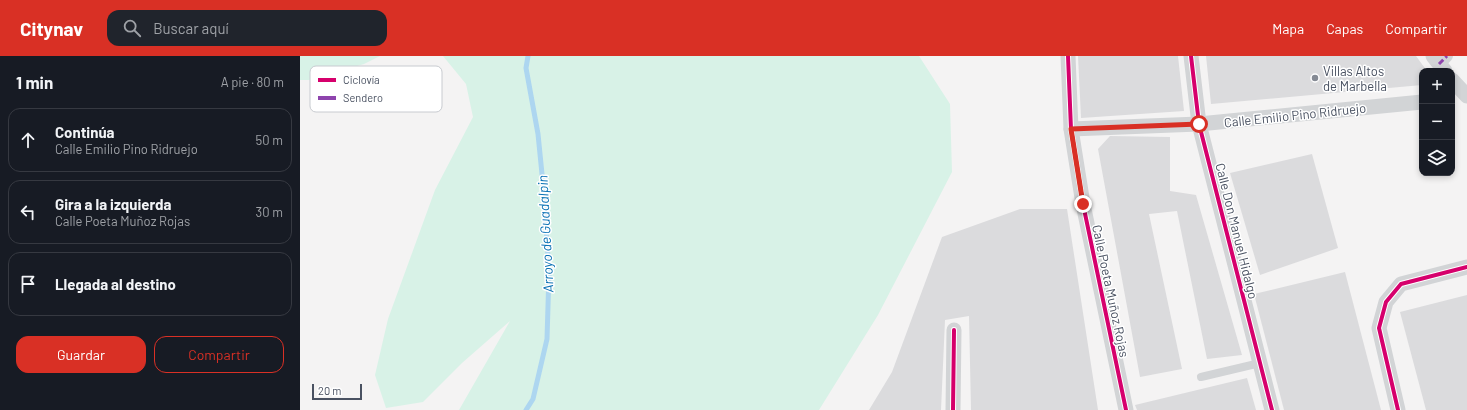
<!DOCTYPE html>
<html lang="es">
<head>
<meta charset="utf-8">
<style>
  :root { --surface:#171b24; --page:#20242c; --text:#f1f3f6; --muted:#9ea1a6; --line:#363941; --accent:#d93025 }
  body { margin:0; font-family:Barlow,sans-serif; background:var(--page); color:var(--text) }
  .controls { position:absolute; right:12px; top:12px; display:grid; overflow:hidden; border-radius:8px; box-shadow:0 2px 6px #0003 }
  .controls button { width:36px; height:36px; display:grid; place-items:center; padding:0; border:0; border-bottom:1px solid var(--line); background:var(--surface); color:var(--text); font:20px sans-serif }
  .scale { position:absolute; left:12px; bottom:10px; width:50px; box-sizing:border-box; padding-left:4px; border:2px solid #495161; border-top:0; font-size:11px; line-height:14px; white-space:nowrap; color:#495161; -webkit-text-stroke:3px #fff; paint-order:stroke }
  .stop { position:absolute; width:12px; height:12px; margin:-9px; border:3px solid #d93025; border-radius:50%; background:#fff }
  .stop.end { background:#d93025; border-color:#fff; box-shadow:0 1px 4px #0008 }
  .list { margin:0; padding:0; list-style:none }
  h2 { display:flex; justify-content:space-between; align-items:center; height:52px; margin:0; padding:0 16px; font-size:17px }
  h2 small { font-size:13px; font-weight:400; color:var(--muted) }
  .list li { display:grid; grid-template-columns:26px 1fr auto; gap:12px; align-items:center; box-sizing:border-box; height:64px; margin:0 8px 8px; padding:0 8px; border:1px solid var(--line); border-radius:12px }
  .list b { display:block; font-size:15px; white-space:nowrap }
  .list p { margin:0; font-size:13px; white-space:nowrap; color:var(--muted) }
  .list em { font-size:13px; font-style:normal; color:var(--muted) }
  .actions { display:flex; gap:8px; padding:12px 16px }
  .actions a { flex:1; padding:9px 0; border:1px solid var(--accent); border-radius:12px; text-align:center; font-size:14px; color:var(--accent) }
  .actions .main { background:var(--accent); color:#fff }
  .icon { flex:none; width:22px; height:22px; fill:none; stroke:currentColor; stroke-width:2; stroke-linecap:round; stroke-linejoin:round }
  .map { position:relative; flex:none; width:1167px; height:354px; overflow:hidden }
  header { display:flex; align-items:center; gap:24px; box-sizing:border-box; height:56px; padding:0 20px; background:var(--accent); color:#fff }
  header strong { font-size:19px }
  nav { display:flex; gap:22px; margin-inline-start:auto; font-size:14px }
  .search { width:280px; height:36px; background:var(--page); display:flex; align-items:center; gap:10px; box-sizing:border-box; padding:0 14px; border-radius:12px; color:var(--muted); font-size:15px }
  main { display:flex }
  aside { flex:1; background:var(--surface) }
  .map>svg:first-child { display:block }
</style>
</head>
<body>
<header>
<strong>Citynav</strong>
<div class="search"><svg class="icon" aria-label="search" viewBox="0 0 24 24"><circle cx="10" cy="10" r="6"/><path d="M15 15l6 6"/></svg>Buscar aquí</div>
<nav><a>Mapa</a><a>Capas</a><a>Compartir</a></nav>
</header>
<main>
<aside>
<h2>1 min<small>A pie · 80 m</small></h2>
<ul class="list">
<li><svg class="icon" aria-label="ahead" viewBox="0 0 24 24"><path d="M12 20V5M6 11l6-6 6 6"/></svg><div><b>Continúa</b><p>Calle Emilio Pino Ridruejo</p></div><em>50 m</em></li>
<li><svg class="icon" aria-label="left" viewBox="0 0 24 24"><path d="M17 20v-9H6M10 6l-5 5 5 5"/></svg><div><b>Gira a la izquierda</b><p>Calle Poeta Muñoz Rojas</p></div><em>30 m</em></li>
<li><svg class="icon" aria-label="arrive" viewBox="0 0 24 24"><path d="M6 21V4h12l-3 4 3 4H6"/></svg><div><b>Llegada al destino</b></div></li>
</ul>
<div class="actions"><a class="main">Guardar</a><a>Compartir</a></div>
</aside>
<div class="map">
<svg width="1167" height="354" viewBox="0 0 1167 354">
  <rect width="100%" height="100%" fill="#f4f3f3"/>
  <g fill="#d8f2e7">
    <path d="M0,0H80L64,8L9,24H0Z"/>
    <path d="M143,0H619L650,48L652,116L578,259L519,354H159L210,265L162,307L123,346L86,352L75,319L88,263L135,134L173,61L166,28Z"/>
  </g>
  <g fill="none" stroke-linecap="round" stroke-linejoin="round">
    <path stroke="#add6f0" stroke-width="5" d="M226,354L233,343L247,283L249,217L244,138L238,78L226,12L228,0"/>
  </g>
  <g fill="#dbdbdd">
    <path d="M778,0H878L884,55L781,62Z"/>
    <path d="M906,0H1116L1127,15H1122V29L911,48Z"/>
    <path d="M810,80L870,81V135L896,139L942,299L907,303L877,155L849,158L882,313L840,321L798,93Z"/>
    <path d="M1012,98L1038,192L960,219L930,117Z"/>
    <path d="M720,153H767L798,354H671L669,260L645,264L641,354H569L592,316L642,181Z"/>
    <path d="M1045,216L1081,354H984L954,238Z"/>
    <path d="M1167,239V354H1126L1100,256Z"/>
    <path d="M947,322L956,354H837L835,349Z"/>
  </g>
  <g fill="none" stroke-linecap="round" stroke-linejoin="round">
    <path stroke="#d2d4d6" stroke-width="8" d="M901,321L960,307"/>
    <path stroke="#d2d4d6" stroke-width="12" d="M1139,8L1147,0"/>
    <g stroke="#d2d4d6" stroke-width="15">
      <path d="M768,0L771,73L783,148L826,354"/>
      <path d="M891,0L899,68L972,354"/>
      <path d="M1133,0L1145,15"/>
      <path d="M1152,24L1167,40"/>
      <path d="M771,73L899,68L1122,46"/>
      <path d="M653,354L654,274"/>
      <path d="M1098,354L1079,272L1086,246L1101,228L1167,211"/>
    </g>
    <path stroke="#8e44ad" stroke-width="3" stroke-dasharray="6 3" stroke-linecap="butt" d="M1139,8L1147,0"/>
    <g stroke="#fff" stroke-width="6">
      <g id="cycleway">
        <path d="M768,0L771,73L783,148L826,354"/>
        <path d="M891,0L899,68L972,354"/>
        <path d="M653,354L654,274"/>
        <path d="M1098,354L1079,272L1086,246L1101,228L1167,211"/>
      </g>
    </g>
    <use href="#cycleway" stroke="#d6006c" stroke-width="4"/>
  </g>
  <g fill="none" stroke-linecap="round" stroke-linejoin="round">
    <path stroke="#d93025" stroke-width="5" d="M783,148L771,73L899,68"/>
  </g>
  <circle fill="#858a94" stroke="#fff" stroke-width="1.5" cx="1015" cy="22" r="4"/>
  <g text-anchor="middle" dominant-baseline="central" stroke-width="3" stroke-linejoin="round" paint-order="stroke">
    <g font-size="13" fill="#495161" stroke="#fff" text-anchor="start">
      <text x="1023" y="15">Villas Altos<tspan x="1023" dy="15">de Marbella</tspan></text>
    </g>
    <g font-size="13" fill="#495161" stroke="#fff">
      <text transform="translate(995 59) rotate(-6)">Calle Emilio Pino Ridruejo</text>
      <text transform="translate(937 175) rotate(76)">Calle Don Manuel Hidalgo</text>
      <text transform="translate(811 235) rotate(78)">Calle Poeta Muñoz Rojas</text>
    </g>
    <g font-size="14" font-style="italic" fill="#0971b4" stroke="#fff">
      <text transform="translate(245 178) rotate(-93)">Arroyo de Guadalpin</text>
    </g>
  </g>
  <rect x="10" y="10" width="132" height="46" rx="6" fill="#fff" stroke="#c8cbd0" stroke-width="1"/>
  <rect x="18" y="22" width="18" height="4" fill="#d6006c"/>
  <rect x="18" y="40" width="18" height="4" fill="#8e44ad"/>
  <g font-size="11" fill="#495161">
    <text x="43" y="28">Ciclovía</text>
    <text x="43" y="46">Sendero</text>
  </g>
</svg>
<div class="controls">
<button>+</button>
<button>−</button>
<button><svg class="icon" aria-label="layers" viewBox="0 0 24 24"><path d="M12 4l9 5-9 5-9-5zM3 14l9 5 9-5"/></svg></button>
</div>
<div class="scale">20 m</div>
<div class="stop" style="left:899px;top:68px"></div>
<div class="stop end" style="left:783px;top:148px"></div>
</div>
</main>
</body>
</html>
